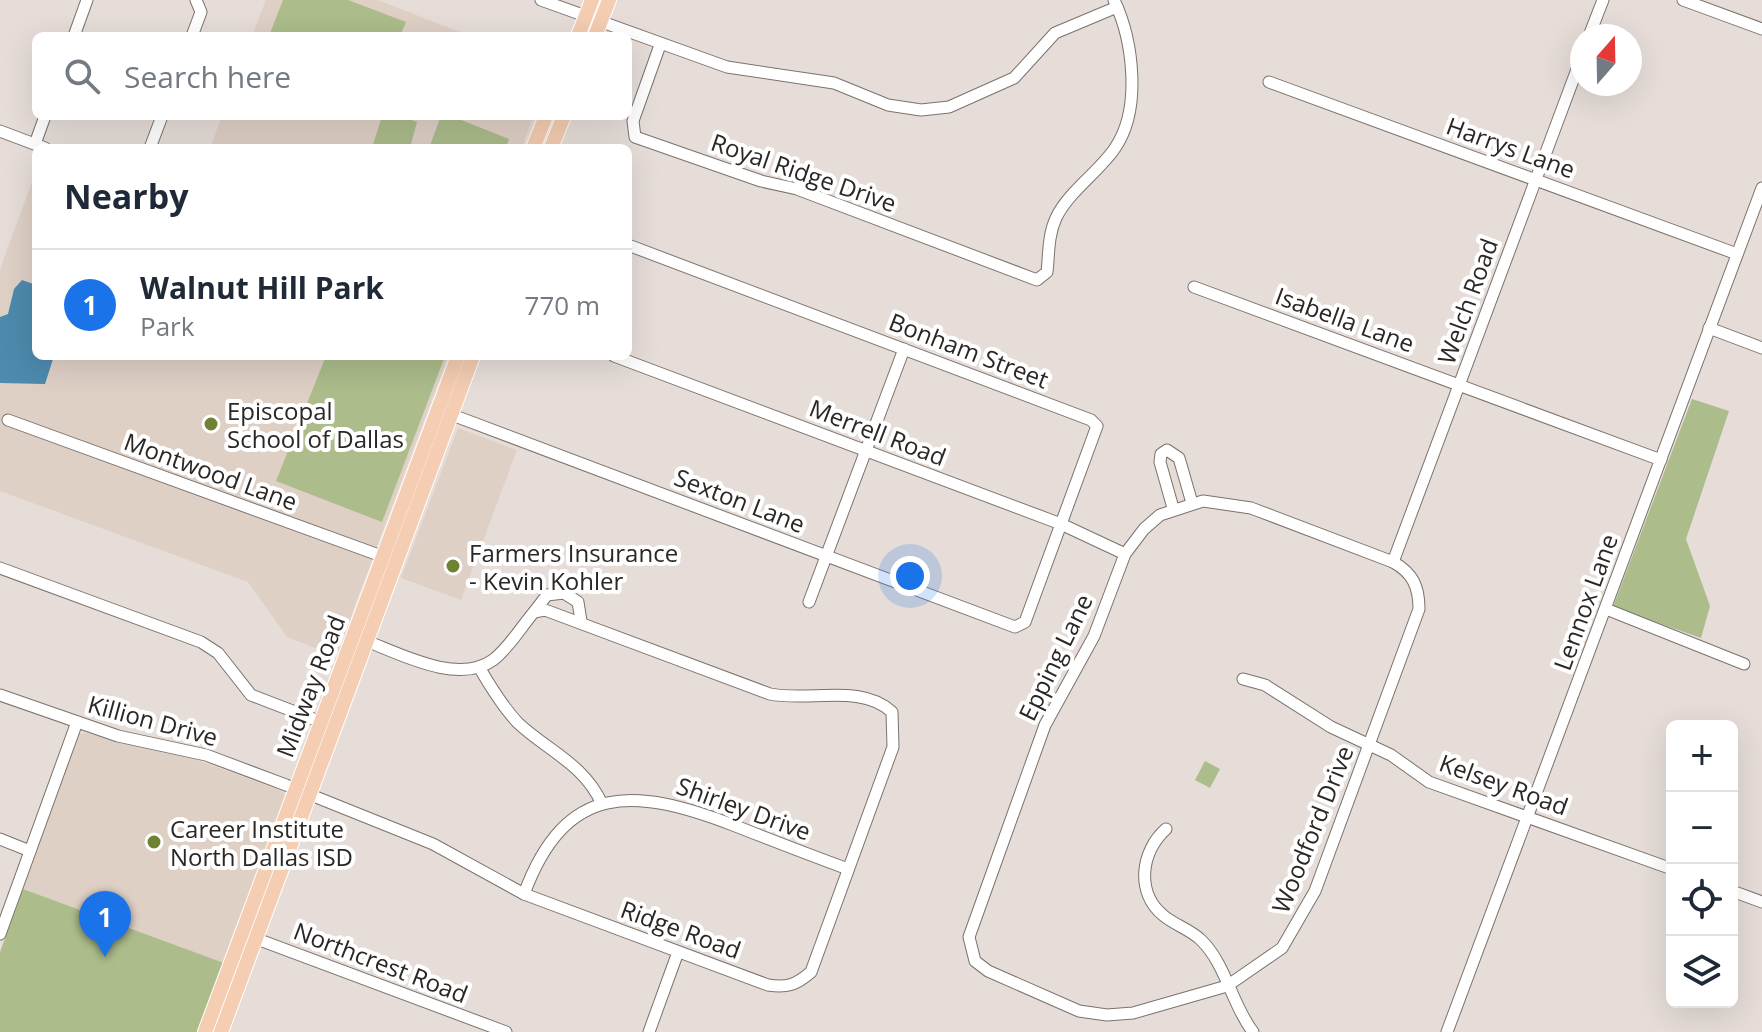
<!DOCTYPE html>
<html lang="en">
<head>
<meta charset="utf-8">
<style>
  :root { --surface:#fff; --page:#f2f2f3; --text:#1f2937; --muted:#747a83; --line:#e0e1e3; --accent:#1a73e8 }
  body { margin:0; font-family:"Open Sans",sans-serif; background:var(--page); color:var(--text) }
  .controls { position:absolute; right:24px; bottom:24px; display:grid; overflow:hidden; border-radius:12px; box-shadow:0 8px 32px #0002 }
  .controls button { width:72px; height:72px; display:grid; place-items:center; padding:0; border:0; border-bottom:2px solid var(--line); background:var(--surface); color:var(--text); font:40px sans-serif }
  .compass { position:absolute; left:1570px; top:24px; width:72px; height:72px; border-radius:50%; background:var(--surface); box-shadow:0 8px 32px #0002; rotate:20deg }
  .you { position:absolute; left:910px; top:576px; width:28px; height:28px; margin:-20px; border:6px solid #fff; border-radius:50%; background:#1a73e8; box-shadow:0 0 0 12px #1a73e833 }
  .badge { display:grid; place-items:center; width:52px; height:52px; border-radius:50%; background:var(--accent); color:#fff; font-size:26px; font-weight:700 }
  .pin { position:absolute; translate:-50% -66px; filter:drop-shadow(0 2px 4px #0008) }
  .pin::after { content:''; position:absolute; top:42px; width:28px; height:24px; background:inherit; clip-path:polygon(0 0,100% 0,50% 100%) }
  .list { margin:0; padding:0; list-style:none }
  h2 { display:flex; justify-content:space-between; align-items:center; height:104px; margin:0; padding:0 32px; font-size:34px }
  h2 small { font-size:26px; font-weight:400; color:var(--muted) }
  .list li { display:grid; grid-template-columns:52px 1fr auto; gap:24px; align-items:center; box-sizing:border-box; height:112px; padding:0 32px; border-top:2px solid var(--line) }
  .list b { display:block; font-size:30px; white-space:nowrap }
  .list p { margin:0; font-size:26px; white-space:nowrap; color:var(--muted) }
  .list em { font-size:26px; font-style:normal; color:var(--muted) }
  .icon { flex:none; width:44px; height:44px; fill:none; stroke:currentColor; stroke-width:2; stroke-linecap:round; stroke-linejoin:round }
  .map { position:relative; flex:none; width:1762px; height:1032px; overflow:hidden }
  .search { position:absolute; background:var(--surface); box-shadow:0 8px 32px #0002; left:32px; top:32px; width:600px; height:88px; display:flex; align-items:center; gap:20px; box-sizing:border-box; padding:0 28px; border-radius:12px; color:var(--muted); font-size:30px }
  .panel { position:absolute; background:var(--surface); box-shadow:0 8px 32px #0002; left:32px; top:144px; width:600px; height:216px; border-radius:12px }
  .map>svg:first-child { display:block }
</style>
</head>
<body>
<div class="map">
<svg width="1762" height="1032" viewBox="0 0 1762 1032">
  <rect width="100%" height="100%" fill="#e6ddd8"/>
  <g fill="#dfd0c6">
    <path d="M266,0H378L470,36H252Z"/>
    <path d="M222,116H533L522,148H210Z"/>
    <path d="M36,171V356H448L338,651L333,655L287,637L248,582L0,491V269Z"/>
    <path d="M458,428L517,450L461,600L401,578Z"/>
    <path d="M86,733L197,760L283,791L285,796L224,963L23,889L78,734Z"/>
  </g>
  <g fill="#acbc8b">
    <path d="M283,0H348L406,22L400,36H269Z"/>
    <path d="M382,116H401L417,122L410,148H372Z"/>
    <path d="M441,116H451L509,139L506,148H429Z"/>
    <path d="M326,356H445L382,522L276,481Z"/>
    <path d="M1692,399L1729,411L1686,539L1710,606L1701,638L1613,607Z"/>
    <path d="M1205,761L1220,769L1210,788L1195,780Z"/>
    <path d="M23,889L224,963L198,1032H0V952Z"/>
  </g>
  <path fill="#4d8aad" d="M22,280L36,285V356H54L45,384L0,383V317L8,314L14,289Z"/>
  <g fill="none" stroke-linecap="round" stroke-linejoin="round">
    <g stroke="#7a726e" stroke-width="13">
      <g id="minor">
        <path d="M541,0L727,67L834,83L888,105L921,110L949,107L1014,78L1055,33L1117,7"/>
        <path d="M1683,0L1762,29"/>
        <path d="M74,36L87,0"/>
        <path d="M192,36L201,12L196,0"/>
        <path d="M1589,36L1603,0"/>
        <path d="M660,45L633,121L635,137L761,181L797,189L1037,280L1047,272C1049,254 1048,235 1056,218C1068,192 1099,172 1115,148C1142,109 1133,40 1114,0"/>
        <path d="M1269,82L1737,254"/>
        <path d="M0,131L45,148"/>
        <path d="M35,144L45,116"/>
        <path d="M150,148L162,116"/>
        <path d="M1194,287L1661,460"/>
        <path d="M1709,328L1762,348"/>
        <path d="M614,356L1061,524L1125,554"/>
        <path d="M447,413L1015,627L1025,622L1097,426L1091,420L628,245"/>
        <path d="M8,420L387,558"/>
        <path d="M1203,501L1251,508L1393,562C1413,573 1419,587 1419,609L1315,891L1282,948L1227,986L1133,1013L1107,1015L1079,1011L988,971L975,961L969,937L1045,725L1094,636L1125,554L1144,529L1160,515Z"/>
        <path d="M1173,508L1160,462L1161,454L1167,450L1179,458L1192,503"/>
        <path d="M1393,562L1582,56"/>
        <path d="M0,568L201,642L218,653L251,695L329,725"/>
        <path d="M809,602L904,349"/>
        <path d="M1606,609L1744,664"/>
        <path d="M534,612L547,595L564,593L578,602L581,621"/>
        <path d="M479,667C490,686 502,706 518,723C548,751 584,764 602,804"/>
        <path d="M1243,679L1265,685L1331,727L1391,755L1429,782L1672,869"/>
        <path d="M0,695L118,736L206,755L286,785L433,844L524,894L768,985C787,988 796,985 811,972L893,747L892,712C861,683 809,702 770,694L545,610L534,612C521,627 509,648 493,660C457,686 397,652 361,639"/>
        <path d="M1166,829C1141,851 1135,893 1164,916C1175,925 1191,930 1201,940C1226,964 1232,1005 1253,1032"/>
        <path d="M0,839L30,851"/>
        <path d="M1732,891L1762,902"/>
        <path d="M524,894C566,780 636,788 733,825C771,840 810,855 848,869"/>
        <path d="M0,934L77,722"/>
        <path d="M249,936L506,1032"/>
        <path d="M649,1032L678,952"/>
        <path d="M1447,1032L1762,188"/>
      </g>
    </g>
    <g stroke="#fff" stroke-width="16">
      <g id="major">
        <path d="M578,36L592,0"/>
        <path d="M595,36L609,0"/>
        <path d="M533,148L546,116"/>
        <path d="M551,148L564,116"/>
        <path d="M205,1032L458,356"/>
        <path d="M221,1032L473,356"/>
      </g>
    </g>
    <use href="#minor" stroke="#fff" stroke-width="11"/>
    <use href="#major" stroke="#f4cdb2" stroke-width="14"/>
  </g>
  <g fill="#6f8232" stroke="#fff" stroke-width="3">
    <circle cx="211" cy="424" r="8"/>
    <circle cx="453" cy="566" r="8"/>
    <circle cx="154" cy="842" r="8"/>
  </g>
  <g text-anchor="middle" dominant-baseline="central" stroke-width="8" stroke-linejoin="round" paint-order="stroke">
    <g font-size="24" fill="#2a2725" stroke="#fff">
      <text transform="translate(1511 147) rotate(20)">Harrys Lane</text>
      <text transform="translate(804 172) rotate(19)">Royal Ridge Drive</text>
      <text transform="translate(1467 301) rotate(-70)">Welch Road</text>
      <text transform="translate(1345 319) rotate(20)">Isabella Lane</text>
      <text transform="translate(969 350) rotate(21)">Bonham Street</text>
      <text transform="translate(878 432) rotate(21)">Merrell Road</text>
      <text transform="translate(211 471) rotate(20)">Montwood Lane</text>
      <text transform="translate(740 500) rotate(21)">Sexton Lane</text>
      <text transform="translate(1585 602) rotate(-70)">Lennox Lane</text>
      <text transform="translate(1055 657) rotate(-64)">Epping Lane</text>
      <text transform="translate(310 686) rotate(-69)">Midway Road</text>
      <text transform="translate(153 720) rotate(15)">Killion Drive</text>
      <text transform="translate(1504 784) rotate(20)">Kelsey Road</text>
      <text transform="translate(744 808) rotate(20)">Shirley Drive</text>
      <text transform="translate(1312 829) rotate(-68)">Woodford Drive</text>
      <text transform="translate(681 929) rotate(20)">Ridge Road</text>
      <text transform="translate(381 962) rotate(21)">Northcrest Road</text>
    </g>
    <g font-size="24" fill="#2a2725" stroke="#fff" text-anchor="start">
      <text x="227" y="410">Episcopal<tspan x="227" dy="28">School of Dallas</tspan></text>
      <text x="469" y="552">Farmers Insurance<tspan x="469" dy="28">- Kevin Kohler</tspan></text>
      <text x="170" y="828">Career Institute<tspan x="170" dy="28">North Dallas ISD</tspan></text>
    </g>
  </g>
</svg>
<div class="controls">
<button>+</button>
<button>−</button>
<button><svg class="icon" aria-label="locate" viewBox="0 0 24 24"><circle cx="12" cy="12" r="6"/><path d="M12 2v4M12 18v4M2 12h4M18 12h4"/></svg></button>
<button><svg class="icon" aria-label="layers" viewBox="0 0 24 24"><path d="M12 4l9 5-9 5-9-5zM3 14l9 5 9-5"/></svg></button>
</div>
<svg class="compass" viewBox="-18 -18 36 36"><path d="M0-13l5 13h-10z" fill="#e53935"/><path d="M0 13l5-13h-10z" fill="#747a83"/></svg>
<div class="you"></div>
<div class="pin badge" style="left:105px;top:957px">1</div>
<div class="search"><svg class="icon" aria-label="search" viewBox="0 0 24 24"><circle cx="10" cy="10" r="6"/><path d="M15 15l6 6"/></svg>Search here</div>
<section class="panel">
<h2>Nearby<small></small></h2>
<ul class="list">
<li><span class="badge">1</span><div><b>Walnut Hill Park</b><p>Park</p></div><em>770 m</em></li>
</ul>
</section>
</div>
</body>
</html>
